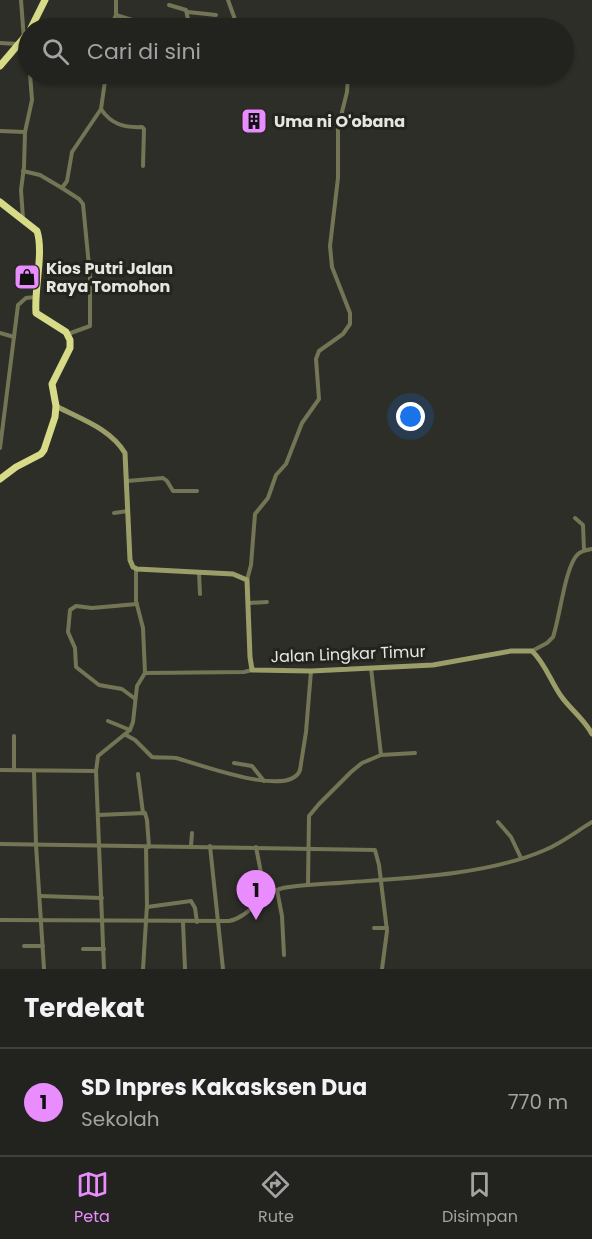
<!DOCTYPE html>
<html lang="id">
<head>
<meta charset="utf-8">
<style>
  :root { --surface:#22221e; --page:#2a2a27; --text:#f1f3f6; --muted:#a2a4a4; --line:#3f3f3c; --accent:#e98dfe }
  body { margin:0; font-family:Poppins,sans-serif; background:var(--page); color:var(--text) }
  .you { position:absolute; left:411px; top:417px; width:21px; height:21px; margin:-15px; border:4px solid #fff; border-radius:50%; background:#1a73e8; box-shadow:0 0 0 9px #1a73e833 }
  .badge { display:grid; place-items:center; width:39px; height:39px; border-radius:50%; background:var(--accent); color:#111; font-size:20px; font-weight:700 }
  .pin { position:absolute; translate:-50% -50px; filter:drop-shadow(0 2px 3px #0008) }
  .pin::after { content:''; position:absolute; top:32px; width:21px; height:18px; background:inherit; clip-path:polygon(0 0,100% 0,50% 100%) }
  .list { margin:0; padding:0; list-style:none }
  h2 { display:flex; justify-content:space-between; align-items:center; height:78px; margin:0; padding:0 24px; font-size:26px }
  h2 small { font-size:20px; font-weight:400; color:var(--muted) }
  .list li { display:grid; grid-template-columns:39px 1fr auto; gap:18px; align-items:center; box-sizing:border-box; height:108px; padding:0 24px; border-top:2px solid var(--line) }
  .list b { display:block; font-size:22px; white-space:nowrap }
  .list p { margin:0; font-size:20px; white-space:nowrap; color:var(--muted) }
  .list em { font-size:20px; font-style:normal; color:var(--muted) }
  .icon { flex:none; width:33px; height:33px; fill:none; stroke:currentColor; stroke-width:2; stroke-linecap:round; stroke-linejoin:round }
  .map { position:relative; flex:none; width:592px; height:969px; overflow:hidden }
  .search { position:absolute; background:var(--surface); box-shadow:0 2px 4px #0004; left:18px; right:18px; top:18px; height:66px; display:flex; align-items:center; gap:15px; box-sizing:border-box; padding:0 21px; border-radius:33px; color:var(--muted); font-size:22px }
  .sheet { height:186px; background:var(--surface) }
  nav { display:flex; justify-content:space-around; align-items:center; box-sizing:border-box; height:84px; border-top:2px solid var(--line); background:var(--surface); font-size:16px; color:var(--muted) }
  nav a { display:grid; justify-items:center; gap:3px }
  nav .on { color:var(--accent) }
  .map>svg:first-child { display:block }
</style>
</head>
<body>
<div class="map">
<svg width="592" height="969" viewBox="0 0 592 969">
  <rect width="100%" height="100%" fill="#2d2e28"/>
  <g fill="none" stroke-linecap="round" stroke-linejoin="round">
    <g stroke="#747555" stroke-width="4">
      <path d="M21,0L24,40L28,61"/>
      <path d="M228,0L237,25L242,28"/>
      <path d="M169,5L186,10L190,28"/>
      <path d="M188,12L216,15"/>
      <path d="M116,15L135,21L174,24L185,28"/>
      <path d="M110,28L116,15V0"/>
      <path d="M0,43L19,44"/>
      <path d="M101,109C111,124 124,128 142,127L144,129L143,166"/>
      <path d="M0,131L25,132"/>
      <path d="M23,171L40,175L62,188L67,181L72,152L101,109L106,74"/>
      <path d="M62,188L79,199L83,204L90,276V326L68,334"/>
      <path d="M23,219L21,190L24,167L25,132L32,100L30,74"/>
      <path d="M0,333L14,337"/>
      <path d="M0,448L18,305L26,298L35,297"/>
      <path d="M127,481L163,478L167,481L173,491H197"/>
      <path d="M114,513L128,511"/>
      <path d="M575,518L583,525L584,550"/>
      <path d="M199,572L200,594"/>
      <path d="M247,580L251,565L255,514L268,498L276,475L286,464L302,423L319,399L316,359L319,351L343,334L350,324V313L332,267L330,246L338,178V128L347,92L348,74"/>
      <path d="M249,603L267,602"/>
      <path d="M532,651L547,643L553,637C560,617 565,566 578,554C583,550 587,550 592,549"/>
      <path d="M371,668L381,755L415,753"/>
      <path d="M145,673L244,672L252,670"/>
      <path d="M134,698L122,689L99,685L76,667L75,648L68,632L70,610L76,606L92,608L137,604"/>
      <path d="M108,721L130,730"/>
      <path d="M126,735L135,740L152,757C160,758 168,757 176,758C199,764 290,799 300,770L306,732L311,671"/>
      <path d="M234,763L252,766L264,781"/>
      <path d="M0,770L96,771L104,969"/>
      <path d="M14,770V736"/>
      <path d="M34,771L36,845L44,969"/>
      <path d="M96,771L98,756L130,730L133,722L137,686L145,673L143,628L136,601V569"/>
      <path d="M138,774L143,813"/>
      <path d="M98,815L145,813L147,820L149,847"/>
      <path d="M498,822L511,837L521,858"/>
      <path d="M0,844L375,850L379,865L387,931L382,969"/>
      <path d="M191,846L192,833"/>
      <path d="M210,846L223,969"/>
      <path d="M256,847L263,883"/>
      <path d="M308,885L309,816L319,804L351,772L362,763L381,755"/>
      <path d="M277,890L282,916L284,955"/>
      <path d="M40,896L102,898"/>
      <path d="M147,907L191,901L195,908L197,922"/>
      <path d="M0,920L229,921C250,917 262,892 283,888C306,884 329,884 352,882C412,878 490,874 545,850C562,843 577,831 592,822"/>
      <path d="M183,922L185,969"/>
      <path d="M374,928H387"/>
      <path d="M24,946H43"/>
      <path d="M83,949H104"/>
      <path d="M143,969L147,905L146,847"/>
    </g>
    <path stroke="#9c9e69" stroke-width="5" d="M56,406C80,419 110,428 125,453L130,560L133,567L137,569L233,574L247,580L250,657L252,670L311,671L433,665L511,651H532C545,663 551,682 561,696C571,710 584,719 592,734"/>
    <g stroke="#d7da86" stroke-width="7">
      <path d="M31,28L45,0"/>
      <path d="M0,66L28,33"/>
      <path d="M0,202L37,231C44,252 34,289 36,313L66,332L70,340V348L52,384L56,406L55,417L44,450L41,454L16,467L0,479"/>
    </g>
  </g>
  <defs>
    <g id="building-square" transform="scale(1.35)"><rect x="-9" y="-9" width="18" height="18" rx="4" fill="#e98dfe" stroke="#23241e"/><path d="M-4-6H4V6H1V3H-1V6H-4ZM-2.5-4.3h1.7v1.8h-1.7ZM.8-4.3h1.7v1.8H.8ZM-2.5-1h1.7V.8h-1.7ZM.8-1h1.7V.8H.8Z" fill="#111"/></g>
    <g id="shop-square" transform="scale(1.35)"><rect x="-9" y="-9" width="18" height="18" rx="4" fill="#e98dfe" stroke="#23241e"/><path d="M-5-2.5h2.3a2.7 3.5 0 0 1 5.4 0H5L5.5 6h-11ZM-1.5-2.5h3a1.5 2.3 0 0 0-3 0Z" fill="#111"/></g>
  </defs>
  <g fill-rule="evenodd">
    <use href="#building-square" x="254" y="121"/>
    <use href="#shop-square" x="27" y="277"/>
  </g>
  <g text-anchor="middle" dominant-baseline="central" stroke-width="6" stroke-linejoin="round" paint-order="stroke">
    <g font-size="16" font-weight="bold" fill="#e5e6e2" stroke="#23241e" text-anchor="start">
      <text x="274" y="121">Uma ni O'obana</text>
      <text x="46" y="268">Kios Putri Jalan<tspan x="46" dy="18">Raya Tomohon</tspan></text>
    </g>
    <g font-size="16" fill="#e5e6e2" stroke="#23241e">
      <text transform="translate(348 654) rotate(-2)">Jalan Lingkar Timur</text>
    </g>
  </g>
</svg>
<div class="you"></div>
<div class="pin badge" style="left:256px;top:920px">1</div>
<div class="search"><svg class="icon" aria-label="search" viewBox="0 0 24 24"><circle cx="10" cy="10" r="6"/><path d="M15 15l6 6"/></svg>Cari di sini</div>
</div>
<section class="sheet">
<h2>Terdekat<small></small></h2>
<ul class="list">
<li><span class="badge">1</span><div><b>SD Inpres Kakasksen Dua</b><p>Sekolah</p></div><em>770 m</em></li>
</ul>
</section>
<nav>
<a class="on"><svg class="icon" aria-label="map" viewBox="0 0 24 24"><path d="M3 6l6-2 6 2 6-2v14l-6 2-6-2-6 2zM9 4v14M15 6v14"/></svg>Peta</a>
<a><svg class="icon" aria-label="directions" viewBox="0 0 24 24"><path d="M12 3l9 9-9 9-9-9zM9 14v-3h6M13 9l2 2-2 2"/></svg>Rute</a>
<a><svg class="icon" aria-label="saved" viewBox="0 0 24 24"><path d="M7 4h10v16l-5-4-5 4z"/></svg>Disimpan</a>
</nav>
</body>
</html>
